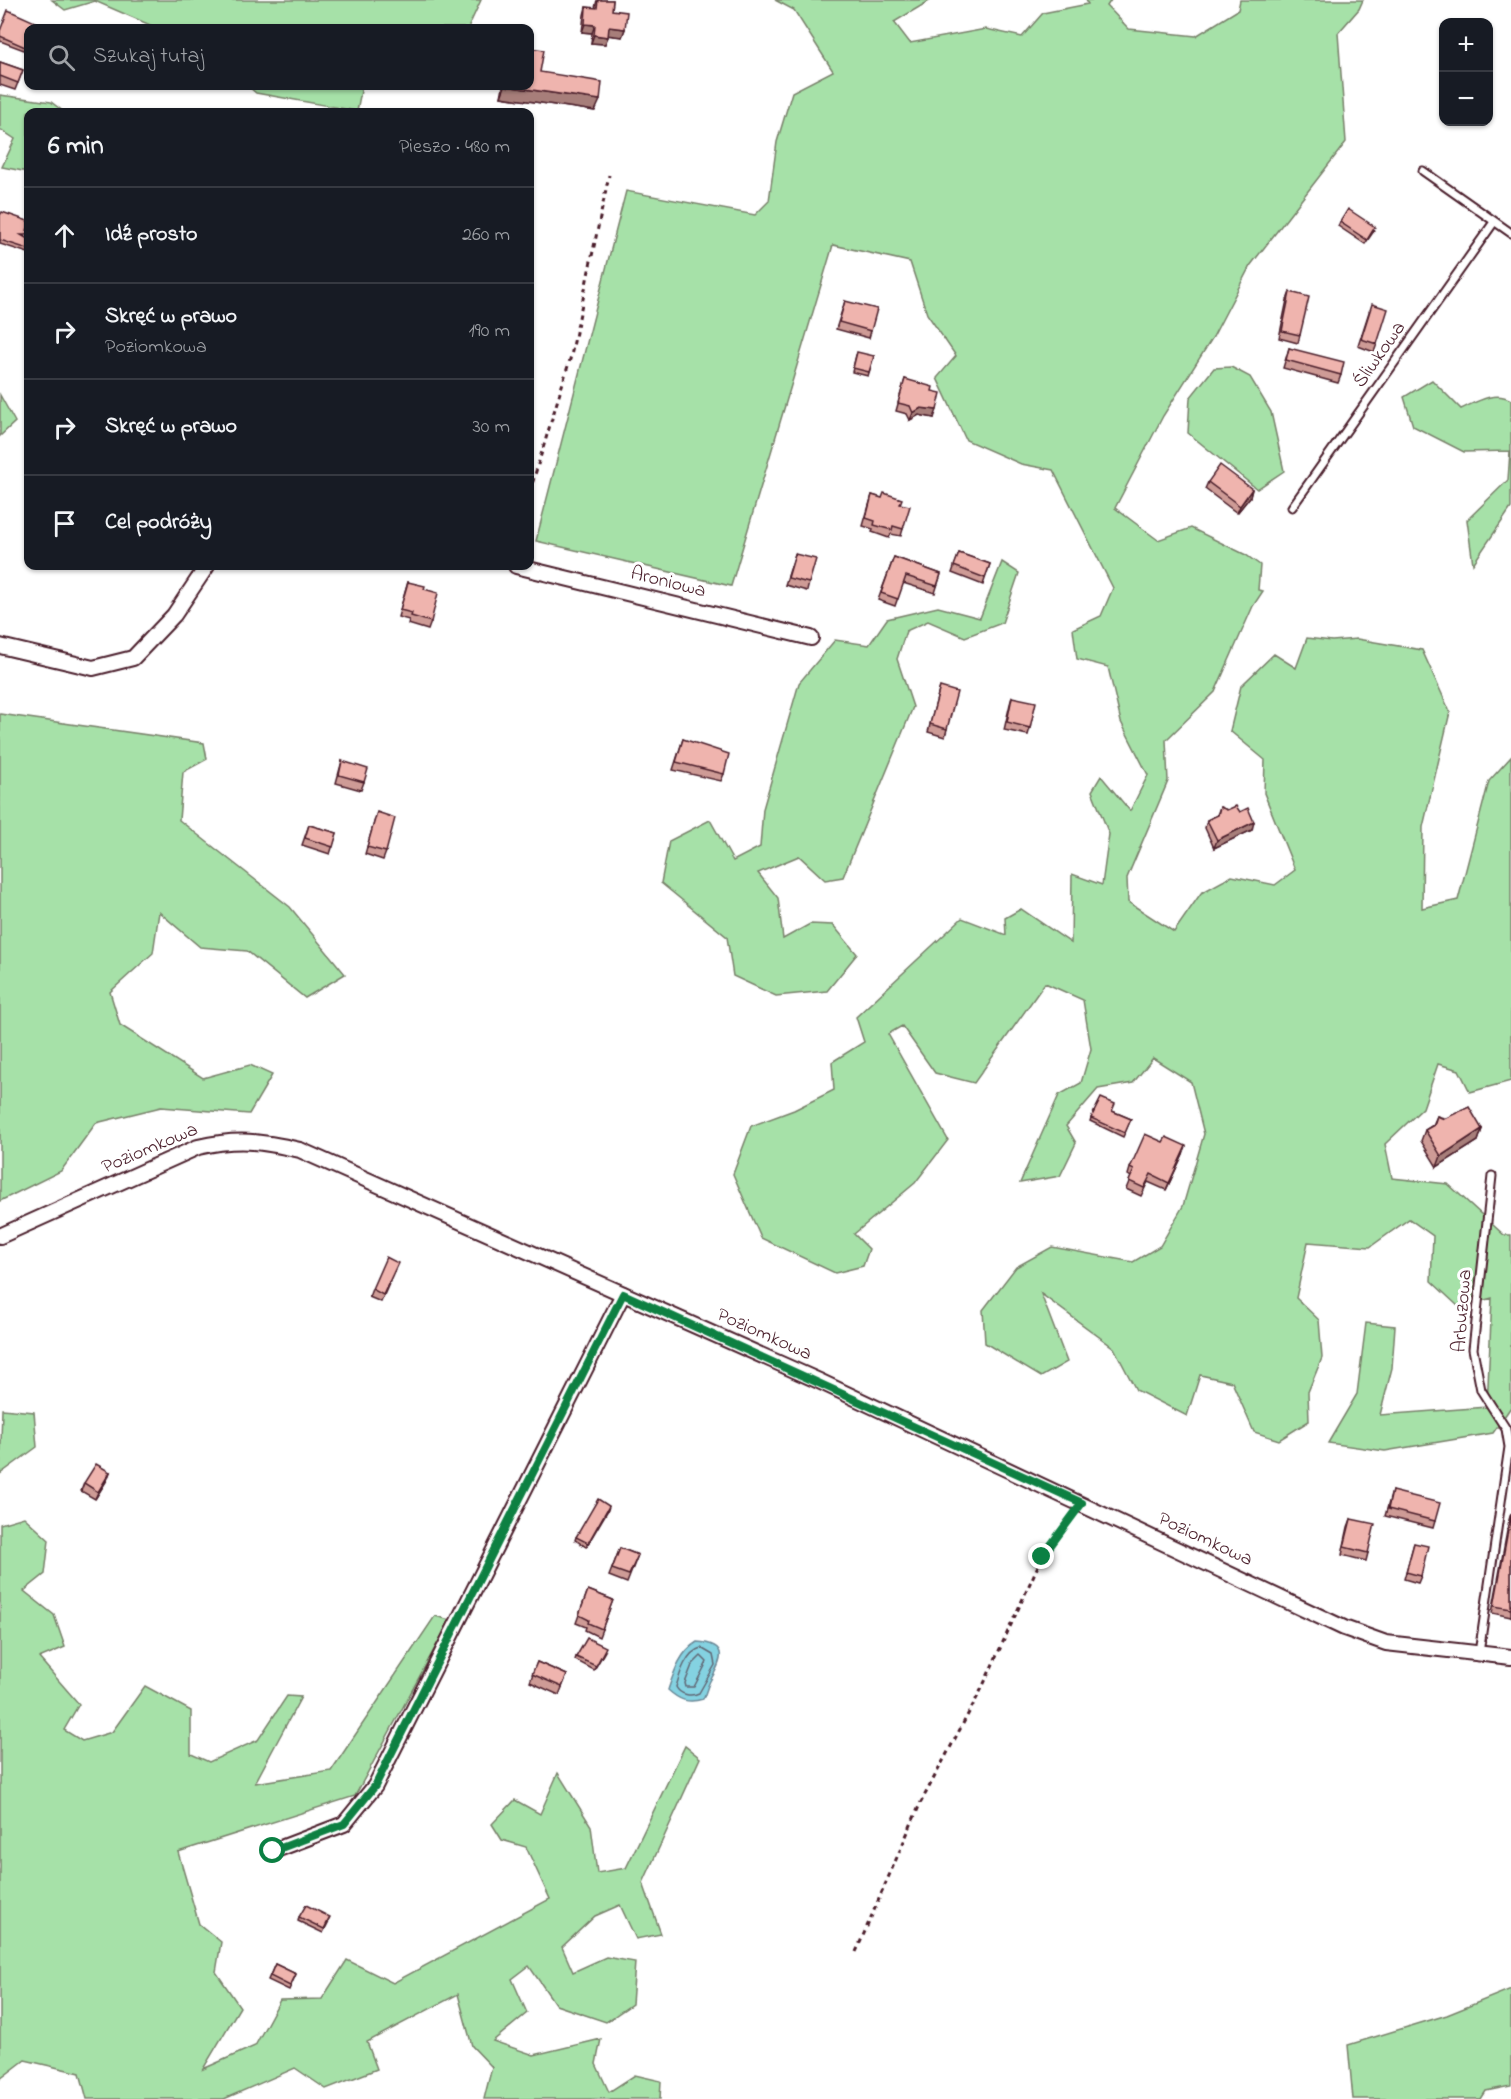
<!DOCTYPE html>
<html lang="pl">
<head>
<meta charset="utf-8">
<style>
  :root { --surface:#171b24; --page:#20242c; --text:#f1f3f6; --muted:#9ea1a6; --line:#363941 }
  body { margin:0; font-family:"Indie Flower",sans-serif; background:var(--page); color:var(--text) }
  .controls { position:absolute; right:18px; top:18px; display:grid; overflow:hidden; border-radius:12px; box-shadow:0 2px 4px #0004 }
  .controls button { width:54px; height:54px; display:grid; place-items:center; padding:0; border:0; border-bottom:2px solid var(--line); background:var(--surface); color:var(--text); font:30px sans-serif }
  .stop { position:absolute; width:18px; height:18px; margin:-14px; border:4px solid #0b8043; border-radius:50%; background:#fff }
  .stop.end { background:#0b8043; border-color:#fff; box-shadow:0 2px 6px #0008 }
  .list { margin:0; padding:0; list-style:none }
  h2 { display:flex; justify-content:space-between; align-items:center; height:78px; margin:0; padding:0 24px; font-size:26px }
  h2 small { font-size:20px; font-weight:400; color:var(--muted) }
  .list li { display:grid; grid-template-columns:39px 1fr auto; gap:18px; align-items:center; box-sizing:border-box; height:96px; padding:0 24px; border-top:2px solid var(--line) }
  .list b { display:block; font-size:22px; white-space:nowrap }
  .list p { margin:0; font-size:20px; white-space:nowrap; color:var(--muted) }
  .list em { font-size:20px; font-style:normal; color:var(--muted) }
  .icon { flex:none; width:33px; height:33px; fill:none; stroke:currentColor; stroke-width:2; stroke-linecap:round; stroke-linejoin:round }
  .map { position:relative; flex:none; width:1511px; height:2099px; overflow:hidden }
  .search { position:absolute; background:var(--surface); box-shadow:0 2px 4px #0004; left:24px; top:24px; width:510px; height:66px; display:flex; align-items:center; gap:15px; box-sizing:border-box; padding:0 21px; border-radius:12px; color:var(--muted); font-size:22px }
  .panel { position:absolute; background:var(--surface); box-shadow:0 2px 4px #0004; left:24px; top:108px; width:510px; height:462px; border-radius:12px }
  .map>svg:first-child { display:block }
</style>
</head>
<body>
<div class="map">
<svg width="1511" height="2099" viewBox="0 0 1511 2099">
  <rect width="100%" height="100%" fill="#fff"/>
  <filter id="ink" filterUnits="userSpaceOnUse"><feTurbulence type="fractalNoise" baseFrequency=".0167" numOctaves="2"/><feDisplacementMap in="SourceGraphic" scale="12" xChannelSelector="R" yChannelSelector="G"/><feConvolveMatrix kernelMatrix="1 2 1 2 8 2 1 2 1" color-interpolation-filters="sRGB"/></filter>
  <g filter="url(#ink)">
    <g fill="#a6e1a8" stroke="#78806a" stroke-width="1.5">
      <path d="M52,0H481L468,28H157L95,1L65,10Z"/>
      <path d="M775,0H931L894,22L910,43L986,29L1022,37L1043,13L1088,4L1086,0H1111L1107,6L1129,29L1196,36L1238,10L1240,0H1363L1359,9L1338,33L1346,142L1250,266L1213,337L1163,416L1115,508L1158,540L1191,528L1246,555L1260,565L1258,590L1263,591L1253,606L1215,692L1166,740L1168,781L1127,878L1128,902L1174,932L1201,893L1232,876L1275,885L1295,870L1264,793L1265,760L1230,731L1241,686L1274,654L1296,668L1307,638L1332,641L1357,639L1422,650L1450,712L1423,827L1422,908L1458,900L1489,781L1511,757V1081L1470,1092L1459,1070L1438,1064L1423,1108L1385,1144L1392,1178L1448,1184L1504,1235H1511V1407L1493,1433L1385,1451L1328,1443L1357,1394L1366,1323L1395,1326L1392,1368L1380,1415L1487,1407L1492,1298L1459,1307L1431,1281L1433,1236L1409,1219L1370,1247L1308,1242L1296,1298L1319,1320L1322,1358L1308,1392L1309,1421L1279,1440L1254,1432L1232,1382L1200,1375L1187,1416L1136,1390L1114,1348L1041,1294L1067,1362L1041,1377L985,1343L983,1310L1016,1267L1052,1247L1133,1262L1160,1246L1183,1206L1204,1134L1191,1082L1153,1058L1133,1083L1098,1089L1066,1126L1076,1143L1060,1176L1020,1183L1059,1095L1081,1083L1091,1049L1083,1000L1045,983L974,1083L935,1073L902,1026L888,1034L948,1140L915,1183L854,1234L869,1249L863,1266L835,1273L761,1238L733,1174L751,1126L794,1110L834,1090L832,1062L864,1042L856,1017L962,918L1006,935L1005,918L1021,909L1071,943L1072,874L1102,885L1109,834L1092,791L1101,776L1130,811L1148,775L1121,722L1108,667L1077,659L1073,629L1101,616L1113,588L1053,470L1021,464L966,440L937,378L956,356L927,314L910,262L833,245L731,586L536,541L626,191L755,215L769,201L777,142L792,92L833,71L794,10Z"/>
      <path d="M248,86H362L357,111L256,93Z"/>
      <path d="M0,95L51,102L64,112H28V172L2,167L15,139L0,129Z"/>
      <path d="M1231,367L1250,377L1271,412L1284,471L1257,489L1188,433L1190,398L1214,368Z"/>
      <path d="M1432,380L1461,409C1476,402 1495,390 1511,400V508L1473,564L1467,520L1508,480L1510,451L1464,452L1413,426L1404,397Z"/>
      <path d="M0,395L15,422L0,436Z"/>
      <path d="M1002,562L1019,573L1002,623L965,637L928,621L906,631L897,659L913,707L843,877L825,880L799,856L758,873L778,898L783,939L810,924L833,925L857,954L827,991L776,996L733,976L727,937L661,883L669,841L710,820L733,861L760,847L763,809L799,683L835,640L869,645L887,619L938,607L980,618Z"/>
      <path d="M0,714L204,743L207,759L183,772L179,820L290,907L345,974L305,998L247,951L200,947L159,912L153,953L110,992L120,1025L203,1078L250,1065L272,1075L249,1114L161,1107L96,1123L61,1171L0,1201Z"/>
      <path d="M2,1409L34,1412L37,1447L0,1474Z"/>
      <path d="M24,1517L49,1540L45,1574L24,1591L54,1615L65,1647L39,1658L79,1704L64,1730L82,1741L112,1732L145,1686L191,1711V1754L209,1762L258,1740L287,1696L301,1697L255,1783L331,1771L435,1616L450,1620L355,1796L178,1852L199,1924L221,1942L216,1972L240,2007L203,2069L255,2046L280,2000L322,1999L347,1960L393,1983L550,1899L526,1847L502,1840L492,1824L515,1800L540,1814L558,1773L591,1826L597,1873L626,1868L685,1746L700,1758L643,1883L661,1934L636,1939L620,1905L595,1916L562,1947L573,1972L606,1957L635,1962L632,2004L606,2022L556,2005L529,1966L512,1979L527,2013L493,2041L534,2055L601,2039L596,2064L609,2092L635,2075L661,2081L660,2099H484L492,2067L472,2046L458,1994L367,2042L377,2069L326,2089L295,2068L224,2099H87L80,2073L25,2060L0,2079V1524Z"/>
      <path d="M1511,1989V2086L1486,2091L1481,2099H1353L1348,2045L1447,2015Z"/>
    </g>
    <path fill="#84d2e1" stroke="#6d8a98" stroke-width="1.5" d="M697,1642C732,1644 720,1663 710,1681C707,1687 706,1693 703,1699C688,1704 679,1700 668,1690C674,1672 680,1652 697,1642Z"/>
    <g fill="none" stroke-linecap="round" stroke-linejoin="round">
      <g stroke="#616774" stroke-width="1.5">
        <path d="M701,1648L713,1655L715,1665L699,1693C691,1697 680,1695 676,1687C680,1673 686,1652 701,1648Z"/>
        <path d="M701,1656L707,1662L694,1687H686L685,1683L692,1665Z"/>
      </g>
      <g stroke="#4a1f2b" stroke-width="11">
        <g id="service">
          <path d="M1423,171L1511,233"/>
          <path d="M1292,507L1494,222"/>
          <path d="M1479,1653L1509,1447L1506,1429L1481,1390L1473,1349L1492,1176"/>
        </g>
      </g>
      <g stroke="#4a1f2b" stroke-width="18">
        <g id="minor">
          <path d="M516,566L811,638"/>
          <path d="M0,646L93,668L133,658L174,615L207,566"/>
          <path d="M0,1236L198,1147C237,1138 261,1141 300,1150L819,1381L1344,1628L1386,1643L1511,1657"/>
          <path d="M273,1851L344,1824L375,1786L623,1294"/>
        </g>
      </g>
      <g stroke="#4a1f2b" stroke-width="3" stroke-dasharray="4.5 4.5" stroke-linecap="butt">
        <path d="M530,491L571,356L609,175"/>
        <path d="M856,1952L920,1804L981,1690L1042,1557L1072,1516"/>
      </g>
      <use href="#service" stroke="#fff" stroke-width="7"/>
      <use href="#minor" stroke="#fff" stroke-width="14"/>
    </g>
    <g fill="#ce9b96" stroke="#4a1f2b" stroke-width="1.5">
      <path d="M597,0H613L612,10L625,29L622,37L608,35L605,44L591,43L592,33L582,32L584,15L586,7L595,8Z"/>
      <path d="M0,31L28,39L24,50L0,41Z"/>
      <path d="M0,62L23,70L15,90L0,85Z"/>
      <path d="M540,72L595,111L501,97L503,86H530Z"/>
      <path d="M0,215L25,237L28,239V253L0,244Z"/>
      <path d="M1340,222L1374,231L1365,244L1338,226Z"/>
      <path d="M1290,292L1300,335L1298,343L1279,338L1287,300Z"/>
      <path d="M845,301L871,331L869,338L836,329Z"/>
      <path d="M1369,312L1377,344L1374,352L1358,346Z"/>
      <path d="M1289,348L1341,375L1338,383L1283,368Z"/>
      <path d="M856,355L874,356L868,376L852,372Z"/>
      <path d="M905,379L932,391L934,418L919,415L910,420L907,414L896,411Z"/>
      <path d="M1208,482L1252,489L1250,497L1237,513L1205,489Z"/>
      <path d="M872,495L900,504L903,529L901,536L891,534L889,538L872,532L873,529L863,526Z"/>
      <path d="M959,553L990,564L983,585L952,573Z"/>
      <path d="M795,554L809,583L807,591L785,585Z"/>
      <path d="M894,557L941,574L935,593L903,583L895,606L878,600Z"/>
      <path d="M408,582L424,589L431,622L428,630L408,624L409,620L398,617Z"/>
      <path d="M940,687L947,729L945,737L928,732Z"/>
      <path d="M1012,697L1030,728L1028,735L1004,730L1010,704Z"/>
      <path d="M683,739L724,774L721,781L673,770Z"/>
      <path d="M342,761L364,782L361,790L336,783Z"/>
      <path d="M1220,807L1227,810L1240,812L1252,830L1214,848L1205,828L1207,820L1217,815Z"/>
      <path d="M377,812L386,852L383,860L365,854Z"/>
      <path d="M309,825L337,833L330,854L302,845Z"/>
      <path d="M1112,1111L1131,1119L1123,1137L1090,1121L1091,1118Z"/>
      <path d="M1437,1116L1482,1129L1478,1141L1437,1167L1421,1141L1425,1130L1433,1125Z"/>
      <path d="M1183,1154L1166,1190L1148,1182L1141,1196L1126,1189L1131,1177L1128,1175L1130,1168Z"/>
      <path d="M395,1270L381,1302L369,1297L372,1289Z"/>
      <path d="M110,1472L107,1480L95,1499L81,1491L84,1483Z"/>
      <path d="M1392,1491L1435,1521L1433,1528L1385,1516Z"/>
      <path d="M609,1506L586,1547L575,1540L576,1537Z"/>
      <path d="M1511,1513V1617L1492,1613L1509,1520Z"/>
      <path d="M1351,1519L1368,1553L1366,1561L1342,1555L1348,1527Z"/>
      <path d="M1414,1543L1421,1576L1418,1583L1404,1579Z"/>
      <path d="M620,1548L638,1555L627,1583L609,1576Z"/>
      <path d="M588,1590L613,1600L599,1637L585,1630L586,1627L576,1623Z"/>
      <path d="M605,1651L594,1670L575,1660L576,1657Z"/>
      <path d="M537,1662L567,1675L559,1695L530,1682Z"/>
      <path d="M299,1917L329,1921L323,1933L298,1921Z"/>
      <path d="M275,1964L296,1974L289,1990L268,1980Z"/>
    </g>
    <g fill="#a77e7a" stroke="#4a1f2b" stroke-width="1.5">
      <path d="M585,24L595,25L592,33L582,32Z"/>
      <path d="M609,27L625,29L622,37L606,35Z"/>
      <path d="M594,35L608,37L605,44L591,43Z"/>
      <path d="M505,86L600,100L595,111L501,97Z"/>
      <path d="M921,408L937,410L934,418L919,415L910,420L913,413Z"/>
      <path d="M1252,489L1250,497L1237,513L1240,506Z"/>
      <path d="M1254,822L1252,830L1214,848L1217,840Z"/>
      <path d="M1482,1129L1478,1141L1437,1167L1441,1156Z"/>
      <path d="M1186,1146L1183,1154L1166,1190L1169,1183Z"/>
      <path d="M110,1472L107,1480L95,1499L98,1492Z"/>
      <path d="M609,1506L608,1510L586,1547L588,1543Z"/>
    </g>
    <g fill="#efb4ae" stroke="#4a1f2b" stroke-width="1.5">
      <path d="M598,0H613L612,10L627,12L625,29L609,27L608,37L594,35L595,25L585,24L586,7L597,8Z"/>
      <path d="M8,10L35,22L32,28H28V38L25,47L0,36V31Z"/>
      <path d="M530,48L544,50L540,72L602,82L600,100L505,86H530Z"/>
      <path d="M0,62L23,70L18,83L0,76Z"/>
      <path d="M1348,209L1375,227L1367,240L1340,222Z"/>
      <path d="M2,212L28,221V227L26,235H21L28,239V249L0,240V215Z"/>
      <path d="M1290,292L1309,297L1300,335L1282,331Z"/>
      <path d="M845,301L877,309L871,331L839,322Z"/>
      <path d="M1372,304L1388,309L1377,344L1361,339Z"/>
      <path d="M1289,348L1344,362L1341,375L1286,360Z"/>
      <path d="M857,352L874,356L869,372L853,368Z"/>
      <path d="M905,379L933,387L932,391L941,393L937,410L921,408L913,413L910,406L898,403Z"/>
      <path d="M1220,465L1252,489L1240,506L1208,482Z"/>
      <path d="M884,493L902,499L900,504L910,506L903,529L893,526L892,530L874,525L875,521L866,518L872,495L882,498Z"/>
      <path d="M959,553L990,564L985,578L954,566Z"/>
      <path d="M795,554L816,559L809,583L788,578Z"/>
      <path d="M894,557L941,574L937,586L906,576L898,599L881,593Z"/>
      <path d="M408,582L425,586L424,589L438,593L431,622L411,616L412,613L400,610Z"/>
      <path d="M940,687L957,692L947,729L930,724Z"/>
      <path d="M1012,697L1036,702L1030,728L1007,722Z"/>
      <path d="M683,739L729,754L724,774L676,762Z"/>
      <path d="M342,761L368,769L364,782L339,775Z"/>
      <path d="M1236,806L1240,812L1248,808L1254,822L1217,840L1207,820L1218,815L1220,807L1227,810Z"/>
      <path d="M377,812L395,818L386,852L367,847Z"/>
      <path d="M309,825L337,833L333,847L305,838Z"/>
      <path d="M1101,1098L1115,1104L1112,1111L1131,1119L1125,1133L1091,1118Z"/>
      <path d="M1469,1107L1482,1129L1441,1156L1425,1130L1434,1125L1437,1116L1444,1119Z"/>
      <path d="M1145,1134L1163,1142L1166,1137L1186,1146L1169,1183L1151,1174L1144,1188L1129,1181L1134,1170L1130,1168Z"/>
      <path d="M386,1257L398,1263L383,1295L372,1289Z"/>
      <path d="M96,1464L110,1472L98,1492L84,1483Z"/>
      <path d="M1392,1491L1440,1503L1435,1521L1388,1509Z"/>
      <path d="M598,1499L609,1506L588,1543L576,1537Z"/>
      <path d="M1511,1514V1609L1494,1606Z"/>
      <path d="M1351,1519L1375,1524L1368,1553L1344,1547Z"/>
      <path d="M1414,1543L1428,1546L1421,1576L1406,1572Z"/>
      <path d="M620,1548L638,1555L629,1575L612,1569Z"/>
      <path d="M588,1590L613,1600L602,1629L588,1623L589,1620L579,1615Z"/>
      <path d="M587,1638L606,1647L596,1666L576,1657Z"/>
      <path d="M537,1662L567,1675L562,1687L532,1674Z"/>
      <path d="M306,1905L330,1917L324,1929L299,1917Z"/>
      <path d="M275,1964L296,1974L290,1986L270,1976Z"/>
    </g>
  </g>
  <g fill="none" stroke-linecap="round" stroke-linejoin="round" filter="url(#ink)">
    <path stroke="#0b8043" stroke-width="8" d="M273,1851L344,1824L375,1786L623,1294L1082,1503L1042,1557"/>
  </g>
  <g text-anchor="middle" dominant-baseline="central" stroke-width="6" stroke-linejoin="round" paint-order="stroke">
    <g font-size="20" fill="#4a1f2b" stroke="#fff">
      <text transform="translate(1380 355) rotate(-55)">Śliwkowa</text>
      <text transform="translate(668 583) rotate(14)">Aroniowa</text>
      <text transform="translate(150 1149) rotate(-23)">Poziomkowa</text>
      <text transform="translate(1463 1311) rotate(-86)">Arbuzowa</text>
      <text transform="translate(764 1335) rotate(24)">Poziomkowa</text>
      <text transform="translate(1205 1540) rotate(25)">Poziomkowa</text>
    </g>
  </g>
</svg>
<div class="controls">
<button>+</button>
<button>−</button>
</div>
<div class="stop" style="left:273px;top:1851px"></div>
<div class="stop end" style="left:1042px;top:1557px"></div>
<div class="search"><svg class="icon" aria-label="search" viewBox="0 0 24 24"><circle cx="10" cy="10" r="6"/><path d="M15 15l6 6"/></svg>Szukaj tutaj</div>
<section class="panel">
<h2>6 min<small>Pieszo · 480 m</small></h2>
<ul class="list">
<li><svg class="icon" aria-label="ahead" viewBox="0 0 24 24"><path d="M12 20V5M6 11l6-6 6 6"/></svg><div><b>Idź prosto</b></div><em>260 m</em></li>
<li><svg class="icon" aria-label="right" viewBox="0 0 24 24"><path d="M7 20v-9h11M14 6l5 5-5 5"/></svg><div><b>Skręć w prawo</b><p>Poziomkowa</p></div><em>190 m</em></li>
<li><svg class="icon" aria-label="right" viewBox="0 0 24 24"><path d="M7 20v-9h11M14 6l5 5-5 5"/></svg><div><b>Skręć w prawo</b></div><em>30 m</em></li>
<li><svg class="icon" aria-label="arrive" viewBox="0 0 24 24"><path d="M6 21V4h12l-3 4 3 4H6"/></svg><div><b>Cel podróży</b></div></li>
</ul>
</section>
</div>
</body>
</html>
